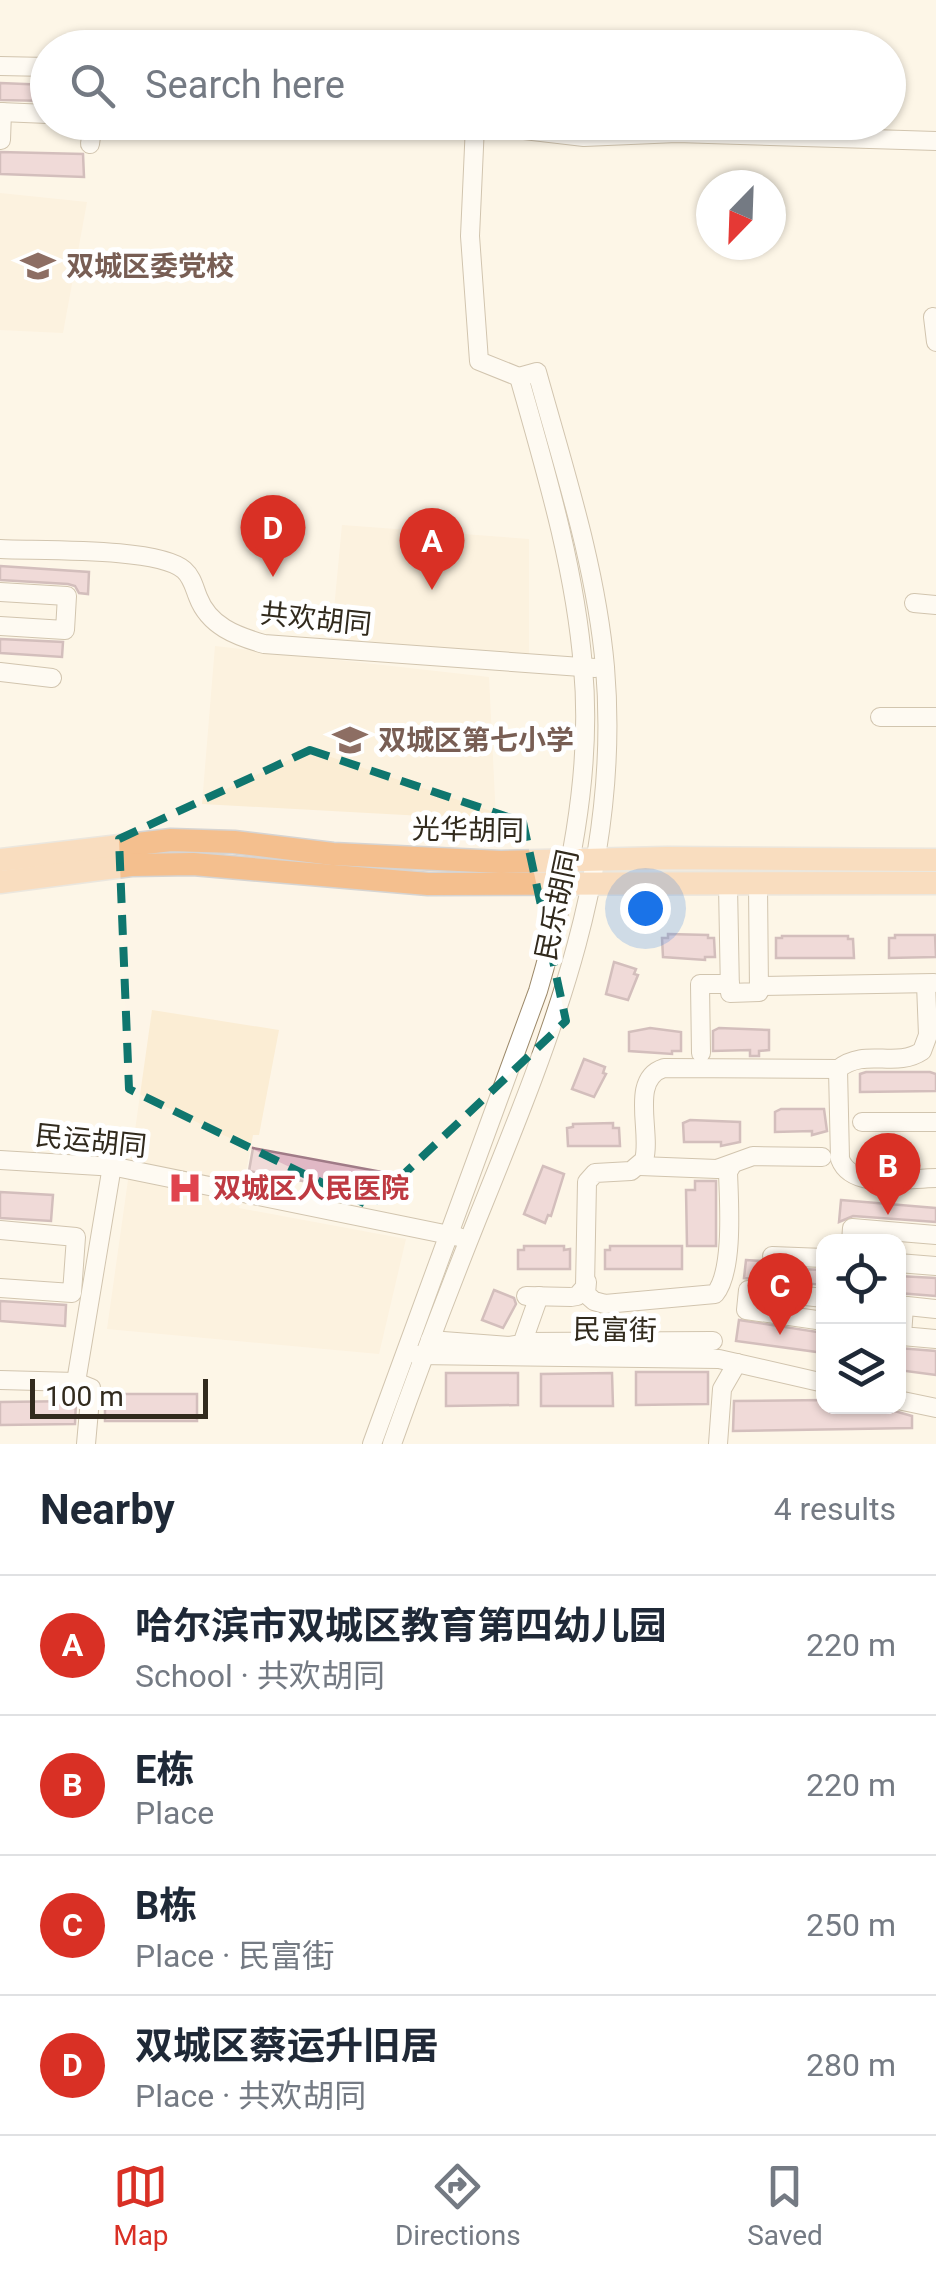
<!DOCTYPE html>
<html lang="en">
<head>
<meta charset="utf-8">
<style>
  :root { --surface:#fff; --page:#f6f6f7; --text:#1f2937; --muted:#747a83; --line:#e0e1e3; --accent:#d93025 }
  body { margin:0; font-family:Roboto,"Noto Sans SC",sans-serif; background:var(--page); color:var(--text) }
  .controls { position:absolute; right:30px; bottom:30px; display:grid; overflow:hidden; border-radius:20px; box-shadow:0 2px 8px #0004 }
  .controls button { width:90px; height:90px; display:grid; place-items:center; padding:0; border:0; border-bottom:2px solid var(--line); background:var(--surface); color:var(--text); font:50px sans-serif }
  .compass { position:absolute; left:696px; top:170px; width:90px; height:90px; border-radius:50%; background:var(--surface); box-shadow:0 2px 8px #0004; rotate:203deg }
  .scale { position:absolute; left:30px; bottom:25px; width:178px; box-sizing:border-box; padding-left:10px; border:5px solid #312a1d; border-top:0; font-size:28px; line-height:35px; white-space:nowrap; color:#312a1d; -webkit-text-stroke:8px #fff; paint-order:stroke }
  .you { position:absolute; left:645px; top:908px; width:35px; height:35px; margin:-25px; border:8px solid #fff; border-radius:50%; background:#1a73e8; box-shadow:0 0 0 15px #1a73e833 }
  .badge { display:grid; place-items:center; width:65px; height:65px; border-radius:50%; background:var(--accent); color:#fff; font-size:32px; font-weight:700 }
  .pin { position:absolute; translate:-50% -82px; filter:drop-shadow(0 2px 5px #0008) }
  .pin::after { content:''; position:absolute; top:52px; width:35px; height:30px; background:inherit; clip-path:polygon(0 0,100% 0,50% 100%) }
  .list { margin:0; padding:0; list-style:none }
  h2 { display:flex; justify-content:space-between; align-items:center; height:130px; margin:0; padding:0 40px; font-size:42px }
  h2 small { font-size:32px; font-weight:400; color:var(--muted) }
  .list li { display:grid; grid-template-columns:65px 1fr auto; gap:30px; align-items:center; box-sizing:border-box; height:140px; padding:0 40px; border-top:2px solid var(--line) }
  .list b { display:block; font-size:38px; white-space:nowrap }
  .list p { margin:0; font-size:32px; white-space:nowrap; color:var(--muted) }
  .list em { font-size:32px; font-style:normal; color:var(--muted) }
  .icon { flex:none; width:55px; height:55px; fill:none; stroke:currentColor; stroke-width:2; stroke-linecap:round; stroke-linejoin:round }
  .map { position:relative; flex:none; width:936px; height:1444px; overflow:hidden }
  .search { position:absolute; background:var(--surface); box-shadow:0 2px 8px #0004; left:30px; right:30px; top:30px; height:110px; display:flex; align-items:center; gap:25px; box-sizing:border-box; padding:0 35px; border-radius:55px; color:var(--muted); font-size:38px }
  .sheet { height:690px; background:var(--surface) }
  nav { display:flex; justify-content:space-around; align-items:center; box-sizing:border-box; height:140px; border-top:2px solid var(--line); background:var(--surface); font-size:28px; color:var(--muted) }
  nav a { display:grid; justify-items:center; gap:5px }
  nav .on { color:var(--accent) }
  .map>svg:first-child { display:block }
</style>
</head>
<body>
<div class="map">
<svg width="936" height="1444" viewBox="0 0 936 1444">
  <rect width="100%" height="100%" fill="#fdf5e7"/>
  <g fill="#fbedd4">
    <path d="M0,193L87,202L63,333L0,330Z"/>
    <path d="M342,525L529,539V654L331,641Z"/>
    <path d="M215,646L489,677L496,820L202,804Z"/>
    <path d="M152,1010L279,1030L259,1135H253L239,1208L406,1239L379,1354L107,1329Z"/>
  </g>
  <g fill="#e0b8c5" stroke="#a07b87" stroke-width="2.5">
    <path d="M0,83L48,85V101L0,100Z"/>
    <path d="M0,152L83,154L84,177L0,174Z"/>
    <path d="M0,566L89,572L88,594L79,593L75,586L68,584L0,580Z"/>
    <path d="M0,639L63,642L62,657L0,653Z"/>
    <path d="M668,934L708,935V938H714L715,957H705V960L663,957L662,938H668Z"/>
    <path d="M895,935H935L936,957L889,958V938H895Z"/>
    <path d="M782,936H848V939H853L854,958H776V938H782Z"/>
    <path d="M614,962L636,969L634,974L638,975L628,1000L606,994Z"/>
    <path d="M650,1028L681,1032V1051H672V1054L629,1051V1032Z"/>
    <path d="M719,1028L769,1030V1050L759,1051V1056H750V1050L713,1051V1031Z"/>
    <path d="M584,1059L605,1067L603,1073L606,1074L594,1097L572,1089Z"/>
    <path d="M866,1072H930L936,1074V1091L860,1092V1074Z"/>
    <path d="M781,1109H824L827,1131L812,1135V1131L775,1132V1112Z"/>
    <path d="M690,1120L740,1122V1142L721,1146V1142H684L683,1123Z"/>
    <path d="M613,1123V1128H619L620,1146H568L567,1128L573,1127V1124Z"/>
    <path d="M253,1148L382,1172L378,1195L249,1171Z"/>
    <path d="M543,1166L564,1174L551,1216L548,1215L545,1223L524,1214Z"/>
    <path d="M695,1181H716V1246H687L686,1190H695Z"/>
    <path d="M0,1192L53,1195L51,1221L0,1218Z"/>
    <path d="M841,1200L936,1208V1222L853,1216L839,1222Z"/>
    <path d="M524,1246H564V1250L570,1249V1269H518V1250H524Z"/>
    <path d="M610,1246H682V1269H605V1250H610Z"/>
    <path d="M746,1260L761,1261L772,1268L824,1270V1285L744,1278Z"/>
    <path d="M898,1276L936,1278V1296L898,1293Z"/>
    <path d="M494,1290L514,1298L516,1304L503,1328L482,1320Z"/>
    <path d="M0,1301L66,1305L65,1326L0,1321Z"/>
    <path d="M739,1320L824,1333V1353L736,1341Z"/>
    <path d="M898,1348L936,1351V1375L898,1370Z"/>
    <path d="M636,1372H708V1404L636,1405Z"/>
    <path d="M446,1373H518V1405L446,1406Z"/>
    <path d="M612,1373L613,1406H541V1374Z"/>
    <rect x="105" y="1394" width="92" height="27"/>
    <path d="M824,1400V1406H841V1411L891,1410L912,1416V1428L733,1431L734,1401Z"/>
    <path d="M76,1401L75,1424L0,1425V1402Z"/>
  </g>
  <g fill="none" stroke-linecap="round" stroke-linejoin="round">
    <g stroke="#9c896a" stroke-width="20">
      <g id="minor">
        <path d="M0,66L48,67"/>
        <path d="M0,112L48,114"/>
        <path d="M455,122L584,137L677,133L936,141"/>
        <path d="M1,140L2,112"/>
        <path d="M90,144L93,122"/>
        <path d="M933,317L936,342"/>
        <path d="M0,549C39,551 158,547 184,570C192,577 194,587 198,597C209,626 236,636 264,644L595,668"/>
        <path d="M0,592L67,596L65,630L0,626"/>
        <path d="M914,603L936,605"/>
        <path d="M0,672L52,678"/>
        <path d="M880,717H936"/>
        <path d="M728,885L730,993L759,992L758,885"/>
        <path d="M926,984L928,1035L922,1051C895,1069 866,1047 838,1069L840,1159C852,1191 908,1178 936,1178"/>
        <path d="M759,986L934,983"/>
        <path d="M701,1053L700,984H730"/>
        <path d="M862,1122H936"/>
        <path d="M0,1160L116,1167L459,1237"/>
        <path d="M640,1166L717,1169L753,1156L822,1157"/>
        <path d="M0,1230L76,1237L72,1293L0,1288"/>
        <path d="M851,1242L852,1228L936,1235"/>
        <path d="M772,1256L824,1258"/>
        <path d="M898,1263L936,1266"/>
        <path d="M587,1282L586,1294L594,1301L605,1304L715,1294C734,1271 729,1202 728,1172L732,1165"/>
        <path d="M526,1296L571,1297L577,1296L585,1287L587,1182L595,1173L631,1171L644,1160C652,1132 629,1079 664,1068L838,1069"/>
        <path d="M824,1298L748,1290L746,1310L824,1321"/>
        <path d="M898,1305L936,1309"/>
        <path d="M904,1306L902,1336L936,1339"/>
        <path d="M430,1340L509,1346L522,1344L539,1296"/>
        <path d="M524,1342L713,1341"/>
        <path d="M417,1355L719,1359L824,1383"/>
        <path d="M0,1380L76,1382L91,1388L86,1444"/>
        <path d="M76,1382L112,1166"/>
        <path d="M898,1400L936,1408"/>
        <path d="M372,1444L538,991C568,888 593,775 583,667C575,568 546,472 519,377"/>
        <path d="M392,1444C419,1368 448,1292 478,1217C551,1037 622,867 605,667C596,566 564,469 537,372L519,377L479,361L470,236L475,125"/>
        <path d="M718,1444L722,1389L737,1363"/>
      </g>
    </g>
    <g stroke="#d6d4d2" stroke-width="25">
      <g id="major">
        <path d="M0,860L171,840L234,842L333,854L501,862L667,858L936,860"/>
        <path d="M0,882L131,865L193,864L428,884L936,883"/>
      </g>
    </g>
    <use href="#minor" stroke="#fff" stroke-width="18"/>
    <use href="#major" stroke="#f4bf8e" stroke-width="22"/>
  </g>
  <path d="M0 0H936V1444H0ZM310,750L523,822L566,1021L370,1206L129,1089L119,839Z" fill="#fdf5e7" fill-opacity=".55" fill-rule="evenodd"/>
  <path fill="none" stroke="#0f766e" stroke-width="8" stroke-dasharray="20 12" stroke-linejoin="round" d="M310,750L523,822L566,1021L370,1206L129,1089L119,839Z"/>
  <defs>
    <g id="school-bare" transform="scale(2.7)"><path d="M0-5L7-2L0 1L-7-2ZM-4 1L0 2.5L4 1V4Q0 6-4 4Z" fill="#8d6e63" stroke="#fff" stroke-width="2.5" paint-order="stroke"/></g>
    <g id="hospital-bare" transform="scale(2.7)"><path d="M-5-5h3v3.5h4V-5h3V5h-3V1.5h-4V5h-3Z" fill="#e0444e" stroke="#fff" stroke-width="2.5" paint-order="stroke"/></g>
  </defs>
  <g fill-rule="evenodd">
    <use href="#school-bare" x="38" y="266"/>
    <use href="#school-bare" x="350" y="740"/>
    <use href="#hospital-bare" x="185" y="1188"/>
  </g>
  <g text-anchor="middle" dominant-baseline="central" stroke-width="10" stroke-linejoin="round" paint-order="stroke">
    <g font-size="28" font-weight="bold" fill="#785e54" stroke="#fff" text-anchor="start">
      <text x="66" y="266">双城区委党校</text>
      <text x="378" y="740">双城区第七小学</text>
    </g>
    <g font-size="28" fill="#312a1d" stroke="#fff">
      <text transform="translate(316 619) rotate(6)">共欢胡同</text>
      <text transform="translate(468 830) rotate(1)">光华胡同</text>
      <text transform="translate(557 905) rotate(-78)">民乐胡同</text>
      <text transform="translate(91 1141) rotate(6)">民运胡同</text>
      <text transform="translate(615 1330) rotate(1)">民富街</text>
    </g>
    <g font-size="28" font-weight="bold" fill="#be3a42" stroke="#fff" text-anchor="start">
      <text x="213" y="1188">双城区人民医院</text>
    </g>
  </g>
</svg>
<div class="controls">
<button><svg class="icon" aria-label="locate" viewBox="0 0 24 24"><circle cx="12" cy="12" r="6"/><path d="M12 2v4M12 18v4M2 12h4M18 12h4"/></svg></button>
<button><svg class="icon" aria-label="layers" viewBox="0 0 24 24"><path d="M12 4l9 5-9 5-9-5zM3 14l9 5 9-5"/></svg></button>
</div>
<svg class="compass" viewBox="-18 -18 36 36"><path d="M0-13l5 13h-10z" fill="#e53935"/><path d="M0 13l5-13h-10z" fill="#747a83"/></svg>
<div class="scale">100 m</div>
<div class="you"></div>
<div class="pin badge" style="left:432px;top:590px">A</div>
<div class="pin badge" style="left:888px;top:1215px">B</div>
<div class="pin badge" style="left:780px;top:1335px">C</div>
<div class="pin badge" style="left:273px;top:577px">D</div>
<div class="search"><svg class="icon" aria-label="search" viewBox="0 0 24 24"><circle cx="10" cy="10" r="6"/><path d="M15 15l6 6"/></svg>Search here</div>
</div>
<section class="sheet">
<h2>Nearby<small>4 results</small></h2>
<ul class="list">
<li><span class="badge">A</span><div><b>哈尔滨市双城区教育第四幼儿园</b><p>School · 共欢胡同</p></div><em>220 m</em></li>
<li><span class="badge">B</span><div><b>E栋</b><p>Place</p></div><em>220 m</em></li>
<li><span class="badge">C</span><div><b>B栋</b><p>Place · 民富街</p></div><em>250 m</em></li>
<li><span class="badge">D</span><div><b>双城区蔡运升旧居</b><p>Place · 共欢胡同</p></div><em>280 m</em></li>
</ul>
</section>
<nav>
<a class="on"><svg class="icon" aria-label="map" viewBox="0 0 24 24"><path d="M3 6l6-2 6 2 6-2v14l-6 2-6-2-6 2zM9 4v14M15 6v14"/></svg>Map</a>
<a><svg class="icon" aria-label="directions" viewBox="0 0 24 24"><path d="M12 3l9 9-9 9-9-9zM9 14v-3h6M13 9l2 2-2 2"/></svg>Directions</a>
<a><svg class="icon" aria-label="saved" viewBox="0 0 24 24"><path d="M7 4h10v16l-5-4-5 4z"/></svg>Saved</a>
</nav>
</body>
</html>
